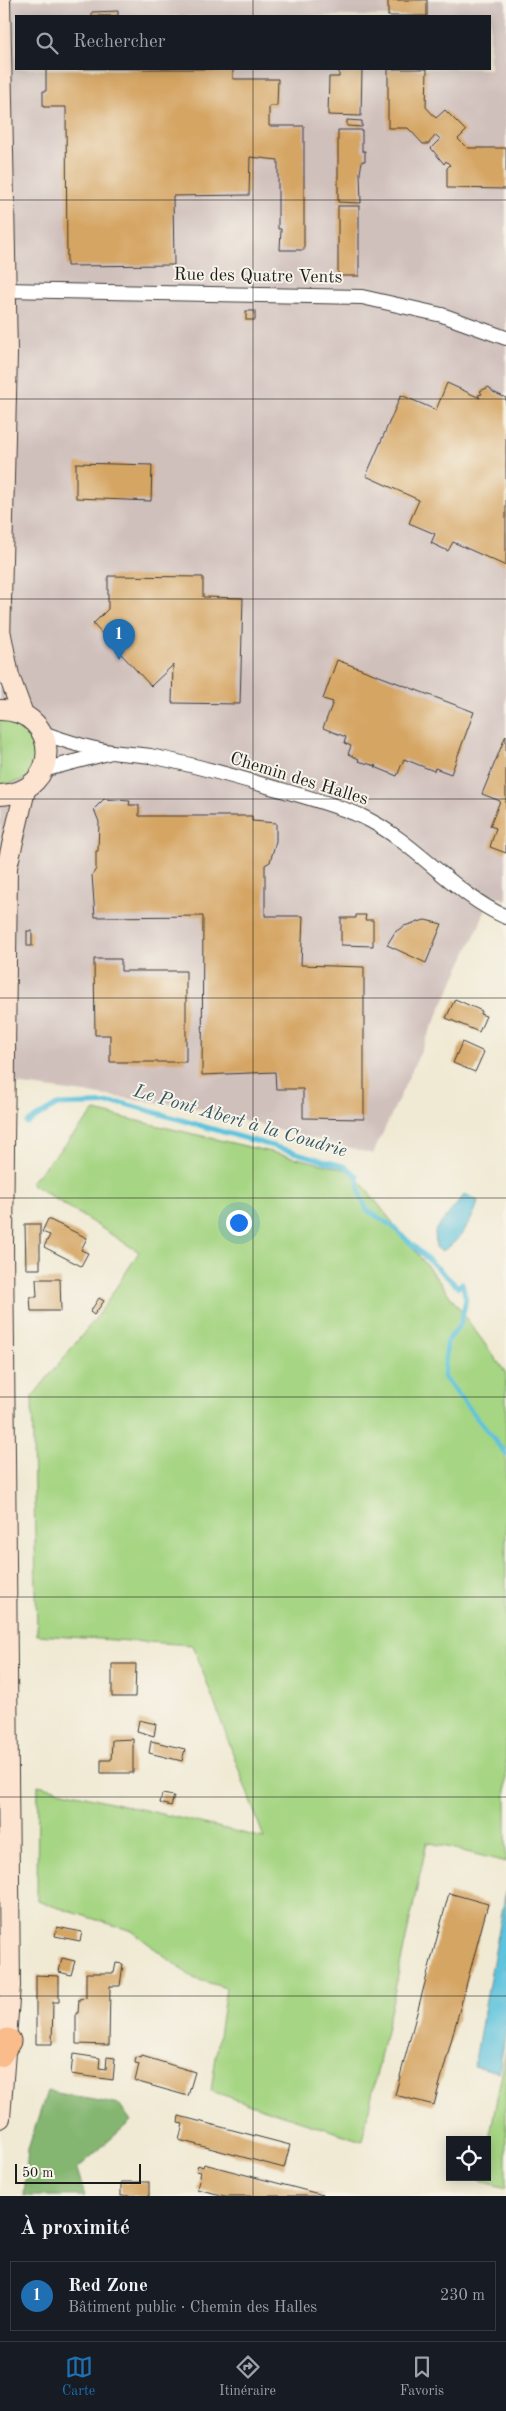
<!DOCTYPE html>
<html lang="fr">
<head>
<meta charset="utf-8">
<style>
  :root { --surface:#171b24; --page:#242831; --text:#f1f3f6; --muted:#9ea1a6; --line:#363941; --accent:#1f6fb2 }
  body { margin:0; font-family:"Old Standard TT",serif; background:var(--page); color:var(--text) }
  .controls { position:absolute; right:15px; bottom:15px; display:grid; overflow:hidden; border-radius:0px; box-shadow:0 2px 12px #0003 }
  .controls button { width:45px; height:45px; display:grid; place-items:center; padding:0; border:0; border-bottom:1px solid var(--line); background:var(--surface); color:var(--text); font:25px sans-serif }
  .scale { position:absolute; left:15px; bottom:12px; width:126px; box-sizing:border-box; padding-left:5px; border:2px solid #1c1c1c; border-top:0; font-size:14px; line-height:18px; white-space:nowrap; color:#1c1c1c; -webkit-text-stroke:4px #f7f3e8; paint-order:stroke }
  .you { position:absolute; left:238px; top:1222px; width:18px; height:18px; margin:-12px; border:4px solid #fff; border-radius:50%; background:#1a73e8; box-shadow:0 0 0 8px #1a73e833 }
  .badge { display:grid; place-items:center; width:32px; height:32px; border-radius:50%; background:var(--accent); color:#fff; font-size:16px; font-weight:700 }
  .pin { position:absolute; translate:-50% -41px; filter:drop-shadow(0 1px 2px #0008) }
  .pin::after { content:''; position:absolute; top:26px; width:18px; height:15px; background:inherit; clip-path:polygon(0 0,100% 0,50% 100%) }
  .list { margin:0; padding:0; list-style:none }
  h2 { display:flex; justify-content:space-between; align-items:center; height:65px; margin:0; padding:0 20px; font-size:21px }
  h2 small { font-size:16px; font-weight:400; color:var(--muted) }
  .list li { display:grid; grid-template-columns:32px 1fr auto; gap:15px; align-items:center; box-sizing:border-box; height:70px; margin:0 10px 10px; padding:0 10px; border:1px solid var(--line); border-radius:0px }
  .list b { display:block; font-size:19px; white-space:nowrap }
  .list p { margin:0; font-size:16px; white-space:nowrap; color:var(--muted) }
  .list em { font-size:16px; font-style:normal; color:var(--muted) }
  .icon { flex:none; width:28px; height:28px; fill:none; stroke:currentColor; stroke-width:2; stroke-linecap:round; stroke-linejoin:round }
  .map { position:relative; flex:none; width:506px; height:2196px; overflow:hidden }
  .search { position:absolute; background:var(--surface); box-shadow:0 2px 12px #0003; left:15px; right:15px; top:15px; height:55px; display:flex; align-items:center; gap:12px; box-sizing:border-box; padding:0 18px; border-radius:0px; color:var(--muted); font-size:19px }
  .sheet { height:145px; background:var(--surface) }
  nav { display:flex; justify-content:space-around; align-items:center; box-sizing:border-box; height:70px; border-top:1px solid var(--line); background:var(--surface); font-size:14px; color:var(--muted) }
  nav a { display:grid; justify-items:center; gap:2px }
  nav .on { color:var(--accent) }
  .map>svg:first-child { display:block }
</style>
</head>
<body>
<div class="map">
<svg width="506" height="2196" viewBox="0 0 506 2196">
  <rect width="100%" height="100%" fill="#f7f3e8"/>
  <filter id="ink" filterUnits="userSpaceOnUse"><feTurbulence type="fractalNoise" baseFrequency=".02" numOctaves="2"/><feDisplacementMap in="SourceGraphic" scale="10" xChannelSelector="R" yChannelSelector="G"/><feConvolveMatrix kernelMatrix="1 2 1 2 8 2 1 2 1" color-interpolation-filters="sRGB"/></filter>
  <filter id="wash" filterUnits="userSpaceOnUse"><feTurbulence type="fractalNoise" baseFrequency=".0096" numOctaves="4" result="noise"/><feDisplacementMap in="SourceGraphic" scale="20" xChannelSelector="R" yChannelSelector="G"/><feGaussianBlur stdDeviation="1.12" result="paint"/><feColorMatrix in="noise" values="0 0 0 0 0 0 0 0 0 0 0 0 0 0 0 0 0 1.4 0 .05"/><feComposite in="paint" operator="in"/></filter>
  <g filter="url(#wash)">
    <rect width="100%" height="100%" fill="#f0ead4"/>
    <path fill="#d0c0bc" fill-rule="evenodd" d="M0,0H506V900L491,894L479,926L373,1154L193,1107L0,1082ZM16,16H490V69H16Z"/>
    <g fill="#a6d583" stroke="#617850">
      <path d="M10,717L36,735L40,757L29,778L0,786V718Z"/>
      <path d="M95,1111L352,1171L442,1285L506,1373V1862L427,1842L362,2141L211,2091L226,1988L193,1978L132,1931L37,1901L38,1785L264,1838L193,1645L37,1635L32,1397L99,1314L139,1252L30,1183Z"/>
      <path d="M506,2052V2188L481,2181L482,2177H487V2150Z"/>
    </g>
    <path fill="#84b671" stroke="#506946" d="M47,2091L120,2105L131,2121L77,2169L85,2196H24L28,2149Z"/>
    <g fill="#5fc3dd" stroke="#3e707c">
      <path d="M465,1194L478,1201C475,1217 457,1246 441,1251L436,1247L435,1231Z"/>
      <path d="M506,1891V2030L499,2072L474,2066Z"/>
    </g>
    <g fill="none" stroke-linecap="round" stroke-linejoin="round">
      <path stroke="#5fc3dd" stroke-width="5" d="M27,1123L57,1105L122,1103L346,1167L357,1176L361,1198L367,1210L392,1226L458,1287L462,1283L466,1299L461,1323L447,1342L444,1377L506,1454"/>
    </g>
    <g id="blocks">
      <g fill="#d5a563">
        <rect x="388" y="0" width="39" height="16"/>
        <path d="M118,11V16H92V12Z"/>
        <path d="M46,69H233V79H278L277,106H269V126H304V250H280L281,229H278V160L250,157L249,195L173,196L174,265L67,266L66,107H43V91H46Z"/>
        <path d="M339,69H362L361,116L328,115L329,77H339Z"/>
        <path d="M388,69H427L426,107L436,118L445,110L466,131L458,139L467,148H506V189L447,188V168L450,165L446,161L444,164L431,148L440,139L436,135L428,144H423L408,128H388Z"/>
        <path d="M347,120L362,121V127L347,126Z"/>
        <path d="M338,130H362V151H365V161H362L360,173L361,203L338,202Z"/>
        <rect x="338" y="206" width="21" height="70"/>
        <rect x="246" y="311" width="9" height="9"/>
        <path d="M447,383L480,398L478,395L482,394L480,391L489,387L493,392L506,398V566L453,542L448,551L431,543L435,534L409,523L419,500L366,476L401,395L436,410Z"/>
        <path d="M76,463L152,465L151,501L76,498Z"/>
        <path d="M108,576L203,577V597L243,598L240,704L172,703L173,665L151,686L93,624L108,609Z"/>
        <path d="M337,660L474,712L451,774L435,768L434,771L404,759L397,776L375,767L376,766L358,761L359,759L348,754L351,746L344,743L346,737L323,728L333,702L323,699Z"/>
        <path d="M506,735V853L490,847L496,828L490,826L500,801L482,794Z"/>
        <path d="M104,799L130,801L129,805H139V816H252V821L276,823V841L270,862L265,865V916H303L301,965L364,967V1119L303,1118V1089H276L275,1072L202,1075L203,916L95,917L92,875L96,869V851H98L99,822L94,809Z"/>
        <path d="M356,915H366L365,920H373V946L341,945V918H356Z"/>
        <path d="M425,920L442,924L426,963L387,945L395,932L404,926Z"/>
        <rect x="27" y="931" width="5" height="15"/>
        <path d="M94,959H121V971H186V1062H110V1035H95Z"/>
        <path d="M455,999L482,1011L480,1014L486,1016L479,1032L446,1018Z"/>
        <path d="M462,1042L484,1052L475,1072L453,1063Z"/>
        <path d="M48,1219L87,1238L81,1250L88,1253L81,1266L44,1247L50,1235L42,1232Z"/>
        <path d="M25,1224H40V1269H26Z"/>
        <path d="M36,1279H60L61,1311H31L30,1297H37Z"/>
        <path d="M99,1298L104,1301L94,1315L90,1312Z"/>
        <path d="M112,1664H136L135,1697H112Z"/>
        <path d="M139,1720L156,1724L154,1736L137,1731Z"/>
        <path d="M133,1739V1773H101V1760H111L112,1740Z"/>
        <path d="M151,1741L185,1749L182,1761L149,1753Z"/>
        <path d="M162,1794L174,1796L171,1806L160,1803Z"/>
        <path d="M449,1893L488,1904L434,2105L395,2095Z"/>
        <path d="M57,1927L82,1932L80,1941L55,1936Z"/>
        <path d="M62,1958L75,1961L71,1975L59,1972Z"/>
        <path d="M116,1963L123,1964L120,1986H110L109,2045L76,2044V2013H78L79,1999L86,1998V1973H114Z"/>
        <path d="M36,1975L59,1976V2002H53L52,2044H36Z"/>
        <path d="M73,2054L100,2058L99,2068L106,2069L107,2057L115,2058L113,2080L71,2074Z"/>
        <path d="M142,2056L195,2072L188,2096L135,2081L139,2064L135,2063L136,2057L141,2058Z"/>
        <path d="M179,2116L290,2145L284,2168L179,2140L183,2124L178,2123Z"/>
        <path d="M204,2164L323,2195V2196H225L197,2189L201,2172L196,2171L198,2165L203,2167Z"/>
        <rect x="121" y="2182" width="28" height="14"/>
      </g>
    </g>
  </g>
  <g filter="url(#ink)">
    <use href="#blocks" fill-opacity="0" stroke="#3c3b38" stroke-width="1"/>
    <g fill="none" stroke-linecap="round" stroke-linejoin="round">
      <g stroke="#3c3b38" stroke-width="16">
        <g id="street">
          <path d="M4,290L362,297L442,315L506,338"/>
          <path d="M43,733C65,741 88,749 112,752C125,754 137,754 150,756C192,764 233,776 274,788C303,796 333,804 361,816C415,841 452,893 506,917"/>
          <path d="M43,770L108,753"/>
        </g>
      </g>
      <g stroke="#3c3b38" stroke-width="22">
        <g id="secondary">
          <path d="M1,635L9,676L23,714"/>
          <path d="M0,642L7,354L0,0"/>
          <path d="M0,710C61,710 63,793 0,795"/>
          <path d="M0,2118L10,1986L3,1245L7,867L25,790"/>
        </g>
      </g>
      <g stroke="#3c3b38" stroke-width="27">
        <path id="highway" d="M0,2054L8,2041"/>
      </g>
      <use href="#street" stroke="#fff" stroke-width="14"/>
      <use href="#secondary" stroke="#fde4d1" stroke-width="20"/>
      <use href="#highway" stroke="#fabc8b" stroke-width="25"/>
    </g>
  </g>
  <path fill="none" stroke="#1c1c1c" stroke-width="1" stroke-opacity="0.55" d="M253,0V16M253,69V2196M0,200H506M0,399H506M0,599H506M0,799H506M0,998H506M0,1198H506M0,1397H506M0,1597H506M0,1797H506M0,1996H506"/>
  <g text-anchor="middle" dominant-baseline="central" stroke-width="4" stroke-linejoin="round" paint-order="stroke">
    <g font-size="18" fill="#1c1c1c" stroke="#f7f3e8">
      <text transform="translate(258 276) rotate(1)">Rue des Quatre Vents</text>
      <text transform="translate(299 779) rotate(17)">Chemin des Halles</text>
    </g>
    <g font-size="19" font-style="italic" fill="#335660" stroke="#f7f3e8">
      <text transform="translate(240 1122) rotate(16)">Le Pont Abert à la Coudrie</text>
    </g>
  </g>
</svg>
<div class="controls">
<button><svg class="icon" aria-label="locate" viewBox="0 0 24 24"><circle cx="12" cy="12" r="6"/><path d="M12 2v4M12 18v4M2 12h4M18 12h4"/></svg></button>
</div>
<div class="scale">50 m</div>
<div class="you"></div>
<div class="pin badge" style="left:119px;top:660px">1</div>
<div class="search"><svg class="icon" aria-label="search" viewBox="0 0 24 24"><circle cx="10" cy="10" r="6"/><path d="M15 15l6 6"/></svg>Rechercher</div>
</div>
<section class="sheet">
<h2>À proximité<small></small></h2>
<ul class="list">
<li><span class="badge">1</span><div><b>Red Zone</b><p>Bâtiment public · Chemin des Halles</p></div><em>230 m</em></li>
</ul>
</section>
<nav>
<a class="on"><svg class="icon" aria-label="map" viewBox="0 0 24 24"><path d="M3 6l6-2 6 2 6-2v14l-6 2-6-2-6 2zM9 4v14M15 6v14"/></svg>Carte</a>
<a><svg class="icon" aria-label="directions" viewBox="0 0 24 24"><path d="M12 3l9 9-9 9-9-9zM9 14v-3h6M13 9l2 2-2 2"/></svg>Itinéraire</a>
<a><svg class="icon" aria-label="saved" viewBox="0 0 24 24"><path d="M7 4h10v16l-5-4-5 4z"/></svg>Favoris</a>
</nav>
</body>
</html>
